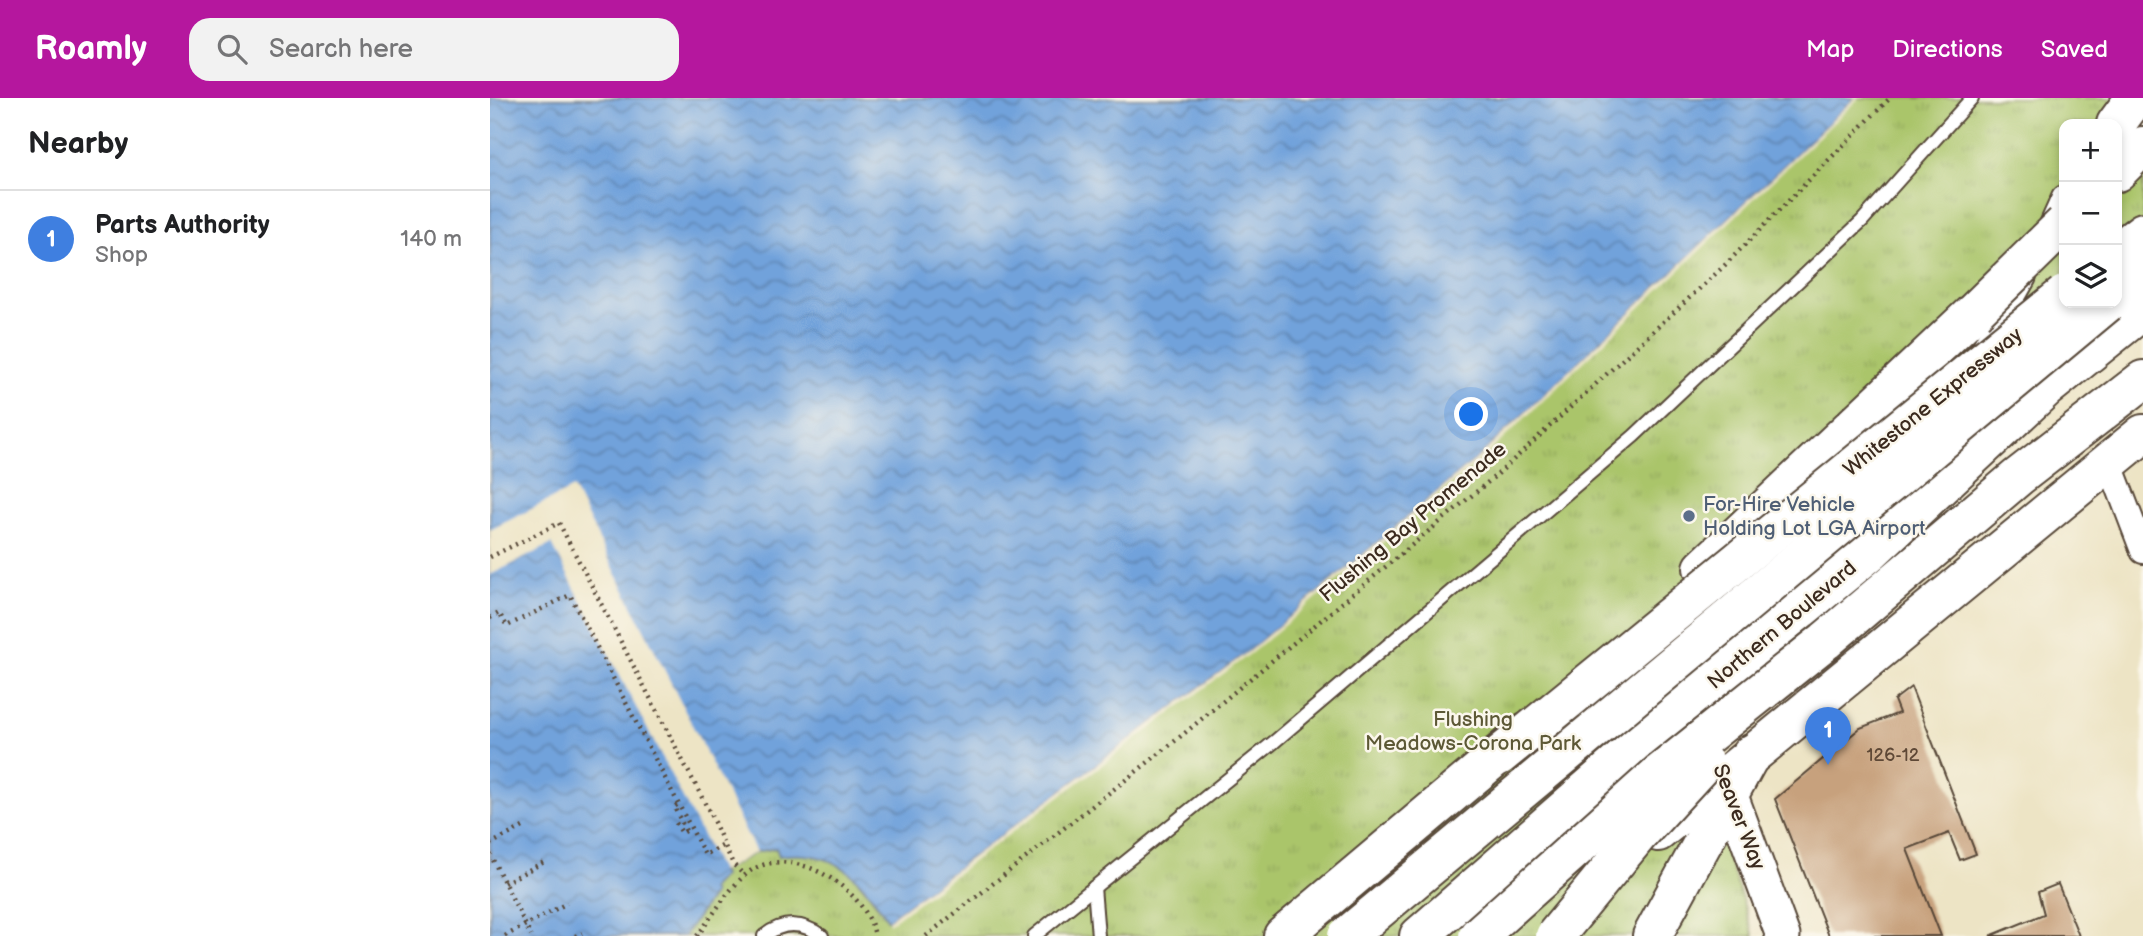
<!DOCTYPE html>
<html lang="en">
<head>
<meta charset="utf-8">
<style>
  :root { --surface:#fff; --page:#f2f2f2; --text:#202124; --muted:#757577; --line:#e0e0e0; --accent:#b5179e }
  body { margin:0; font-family:"Balsamiq Sans",sans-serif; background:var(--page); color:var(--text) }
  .controls { position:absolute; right:21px; top:21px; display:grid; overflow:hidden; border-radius:14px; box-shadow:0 4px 10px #0003 }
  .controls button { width:63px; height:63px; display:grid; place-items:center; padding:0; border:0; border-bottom:2px solid var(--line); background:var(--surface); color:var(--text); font:35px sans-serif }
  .you { position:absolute; left:982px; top:317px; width:24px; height:24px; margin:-18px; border:5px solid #fff; border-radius:50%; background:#1a73e8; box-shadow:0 0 0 10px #1a73e833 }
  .badge { display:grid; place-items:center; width:46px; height:46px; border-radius:50%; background:var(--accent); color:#fff; font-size:23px; font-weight:700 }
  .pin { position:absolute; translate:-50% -58px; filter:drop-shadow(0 2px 4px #0008) }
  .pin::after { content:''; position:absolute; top:37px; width:24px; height:21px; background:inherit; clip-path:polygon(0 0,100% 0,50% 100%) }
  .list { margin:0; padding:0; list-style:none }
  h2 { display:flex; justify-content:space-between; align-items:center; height:91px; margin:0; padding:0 28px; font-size:30px }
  h2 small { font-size:23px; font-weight:400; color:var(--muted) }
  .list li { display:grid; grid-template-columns:46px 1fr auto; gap:21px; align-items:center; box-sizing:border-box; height:98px; padding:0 28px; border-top:2px solid var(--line) }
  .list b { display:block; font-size:26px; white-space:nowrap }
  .list p { margin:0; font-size:23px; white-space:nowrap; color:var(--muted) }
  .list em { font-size:23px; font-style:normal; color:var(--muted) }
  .icon { flex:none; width:38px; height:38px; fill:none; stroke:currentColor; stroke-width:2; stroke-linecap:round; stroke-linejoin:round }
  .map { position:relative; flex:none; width:1653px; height:838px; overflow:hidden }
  header { display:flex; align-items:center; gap:42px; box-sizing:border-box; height:98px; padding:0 35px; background:var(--accent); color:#fff }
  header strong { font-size:33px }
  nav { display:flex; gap:38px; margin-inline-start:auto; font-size:24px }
  .search { width:490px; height:63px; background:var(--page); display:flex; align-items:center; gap:18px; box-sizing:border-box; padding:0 24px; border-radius:21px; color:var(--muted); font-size:26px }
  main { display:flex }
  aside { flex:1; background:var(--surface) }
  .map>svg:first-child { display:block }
</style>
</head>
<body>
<header>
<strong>Roamly</strong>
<div class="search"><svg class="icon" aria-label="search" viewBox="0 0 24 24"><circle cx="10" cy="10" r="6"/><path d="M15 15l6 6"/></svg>Search here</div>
<nav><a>Map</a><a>Directions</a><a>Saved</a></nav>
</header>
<main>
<aside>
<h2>Nearby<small></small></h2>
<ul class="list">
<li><span class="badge" style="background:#3f7fe0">1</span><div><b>Parts Authority</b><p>Shop</p></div><em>140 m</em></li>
</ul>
</aside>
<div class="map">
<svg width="1653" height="838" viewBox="0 0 1653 838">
  <defs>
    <pattern id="park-tufts" width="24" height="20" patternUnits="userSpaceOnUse" patternTransform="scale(1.75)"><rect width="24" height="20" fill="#aac56b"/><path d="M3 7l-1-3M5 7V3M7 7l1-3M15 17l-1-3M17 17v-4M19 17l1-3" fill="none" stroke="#93a95c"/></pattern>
    <pattern id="water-waves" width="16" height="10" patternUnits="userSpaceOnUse" patternTransform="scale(1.75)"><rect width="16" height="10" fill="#71a2db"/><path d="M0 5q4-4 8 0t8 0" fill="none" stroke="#5e84b1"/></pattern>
  </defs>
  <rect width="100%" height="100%" fill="#fbf7ec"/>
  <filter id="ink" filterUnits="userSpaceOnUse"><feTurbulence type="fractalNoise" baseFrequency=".0143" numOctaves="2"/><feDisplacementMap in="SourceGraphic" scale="14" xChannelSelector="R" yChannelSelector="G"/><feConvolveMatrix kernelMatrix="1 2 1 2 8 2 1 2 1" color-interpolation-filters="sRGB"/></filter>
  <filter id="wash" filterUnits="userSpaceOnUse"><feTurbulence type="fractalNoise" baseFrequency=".00686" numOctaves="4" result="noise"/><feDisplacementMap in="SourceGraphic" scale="28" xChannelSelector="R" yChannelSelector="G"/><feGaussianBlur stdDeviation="1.57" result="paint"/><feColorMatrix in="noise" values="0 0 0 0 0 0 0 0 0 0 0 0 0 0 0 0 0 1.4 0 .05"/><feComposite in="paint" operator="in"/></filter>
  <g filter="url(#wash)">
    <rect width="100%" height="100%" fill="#ede4c5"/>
    <path fill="url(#park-tufts)" stroke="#727844" stroke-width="2" fill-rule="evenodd" d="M1365,0H1653V192L1445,375L1184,595L1264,838H194L223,796L220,791L233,778L231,774L266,754L287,750L290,757C355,749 364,780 399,822L759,553ZM1574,26H1627V205H1574Z"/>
    <path fill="url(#water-waves)" stroke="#56667c" stroke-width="2" d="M0,0H1365L991,357L759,553L398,822C370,779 346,750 289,758L286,750L266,754L231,773L233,778L221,791L223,796L194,838H0Z"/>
    <g fill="#ede4c5">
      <path d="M1365,0H1369L993,360L761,555L399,826L398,822L759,553L991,357Z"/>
      <path d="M83,390L266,754L231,774L62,446L0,477V432Z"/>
    </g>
    <g id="blocks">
      <g fill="#c7a17d">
        <path d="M1421,589L1486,756L1470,762L1459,735L1417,751L1451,838H1339L1285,701L1370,630L1409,615L1404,602Z"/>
        <path d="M1568,786L1589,838H1500L1554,816L1548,794Z"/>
      </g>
    </g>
  </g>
  <g filter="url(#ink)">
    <use href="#blocks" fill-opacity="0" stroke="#564637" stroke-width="2"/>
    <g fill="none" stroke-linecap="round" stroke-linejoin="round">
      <g stroke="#564637" stroke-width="16">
        <g id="lane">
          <path d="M604,789L608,838"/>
          <path d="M274,838C293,823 313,824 332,838"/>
          <path d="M544,838L784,644L1144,338L1372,123L1482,0"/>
        </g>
      </g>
      <g stroke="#564637" stroke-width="28">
        <g id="street">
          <path d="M1557,138L1574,100"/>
          <path d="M1492,254L1534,179"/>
          <path d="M1619,364L1653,453"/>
        </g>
      </g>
      <g stroke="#564637" stroke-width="37">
        <path id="secondary" d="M1233,676L1293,838"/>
      </g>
      <g stroke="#564637" stroke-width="42">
        <g id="primary">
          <path d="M1168,734L1653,336"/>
          <path d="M929,838L1193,608L1380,454L1555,291L1653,212"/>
        </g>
      </g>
      <g stroke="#564637" stroke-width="42">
        <g id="highway">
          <path d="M1626,26L1645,0"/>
          <path d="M1627,74L1653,48"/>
          <path d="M1627,154L1653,134"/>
          <path d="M1627,197L1653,175"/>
          <path d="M1213,470L1484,214"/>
          <path d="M1335,543L1528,379L1653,282"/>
          <path d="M793,838L1033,636"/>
          <path d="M1162,838L1261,656"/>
        </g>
      </g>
      <g stroke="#564637" stroke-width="4.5" stroke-dasharray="2 5" stroke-linecap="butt">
        <path d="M0,459L69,425L218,711L243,766L254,777"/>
        <path d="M0,520L9,515L17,528L80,497L215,757L234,747"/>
        <path d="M187,707L184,709L196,733"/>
        <path d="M186,725L192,735L196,733"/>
        <path d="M0,746L37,727"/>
        <path d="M0,756L41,838"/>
        <path d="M14,785L56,763"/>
        <path d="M15,838L77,805"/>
        <path d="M85,838L92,835"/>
        <path d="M207,838C222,819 236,794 254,778C295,740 376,788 385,838"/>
        <path d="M436,838L679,648L1009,375L1233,169L1400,0"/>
      </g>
      <use href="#lane" stroke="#fff" stroke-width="12"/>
      <use href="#street" stroke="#fff" stroke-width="24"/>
      <use href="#secondary" stroke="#fff" stroke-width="33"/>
      <use href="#primary" stroke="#fff" stroke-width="38"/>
      <use href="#highway" stroke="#fff" stroke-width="38"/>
      <g stroke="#564637" stroke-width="42" stroke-linecap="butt">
        <g id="highway-bridge">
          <path d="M1484,214L1574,126"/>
          <path d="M1009,658L1574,197"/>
          <path d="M857,838L1617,205"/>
          <path d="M988,838L1170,675L1335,543"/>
          <path d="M1065,838L1148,737L1214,665"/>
        </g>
      </g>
      <use href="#highway-bridge" stroke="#fff" stroke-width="38"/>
    </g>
  </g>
  <circle fill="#5c6f8a" stroke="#fbf7ec" stroke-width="2.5" cx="1199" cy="418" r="7"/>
  <g text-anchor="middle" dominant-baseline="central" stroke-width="5" stroke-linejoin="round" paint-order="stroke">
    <g font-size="18" fill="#5e4836">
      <text x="1403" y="657">126-12</text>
    </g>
    <g font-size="21" fill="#3b2a1e" stroke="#fbf7ec">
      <text transform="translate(1443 304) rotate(-39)">Whitestone Expressway</text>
      <text transform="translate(923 424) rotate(-40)">Flushing Bay Promenade</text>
      <text transform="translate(1292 527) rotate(-40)">Northern Boulevard</text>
      <text transform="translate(1249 719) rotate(69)">Seaver Way</text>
    </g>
    <g font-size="21" fill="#4e5e75" stroke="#fbf7ec" text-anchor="start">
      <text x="1213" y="406">For-Hire Vehicle<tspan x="1213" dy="24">Holding Lot LGA Airport</tspan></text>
    </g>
    <g font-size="21" fill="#5c5835" stroke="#fbf7ec">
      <text x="983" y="621">Flushing<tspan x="983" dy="24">Meadows-Corona Park</tspan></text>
    </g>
  </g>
</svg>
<div class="controls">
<button>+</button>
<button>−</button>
<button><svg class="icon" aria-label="layers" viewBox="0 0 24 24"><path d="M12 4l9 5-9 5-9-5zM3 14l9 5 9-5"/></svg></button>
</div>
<div class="you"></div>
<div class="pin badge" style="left:1338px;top:667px;background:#3f7fe0">1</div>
</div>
</main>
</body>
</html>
